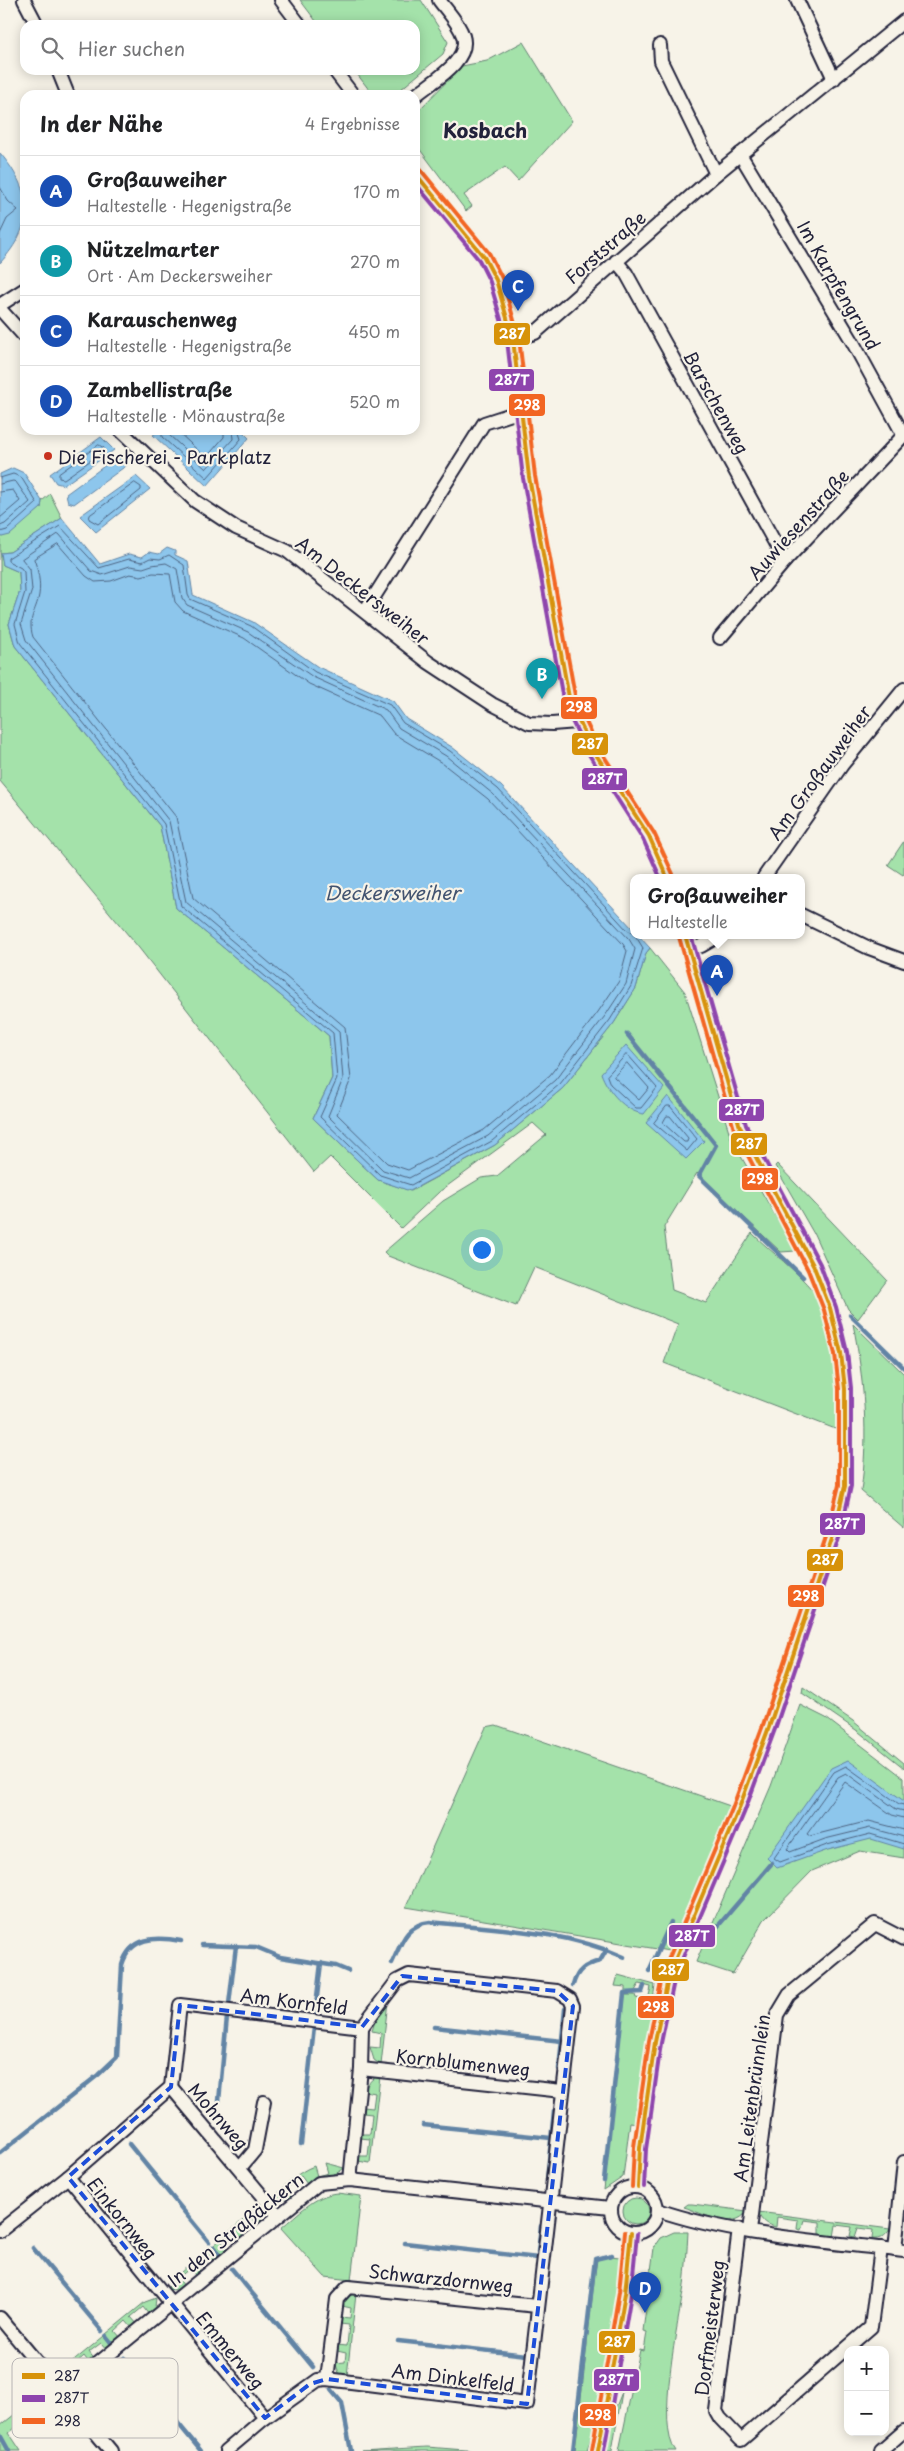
<!DOCTYPE html>
<html lang="de">
<head>
<meta charset="utf-8">
<style>
  :root { --surface:#fff; --page:#f2f2f2; --text:#202124; --muted:#757577; --line:#e0e0e0; --accent:#c8321e }
  body { margin:0; font-family:"Playpen Sans",sans-serif; background:var(--page); color:var(--text) }
  .controls { position:absolute; right:15px; bottom:15px; display:grid; overflow:hidden; border-radius:10px; box-shadow:0 2px 12px #0003 }
  .controls button { width:45px; height:45px; display:grid; place-items:center; padding:0; border:0; border-bottom:1px solid var(--line); background:var(--surface); color:var(--text); font:25px sans-serif }
  .you { position:absolute; left:481px; top:1249px; width:18px; height:18px; margin:-12px; border:4px solid #fff; border-radius:50%; background:#1a73e8; box-shadow:0 0 0 8px #1a73e833 }
  .badge { display:grid; place-items:center; width:32px; height:32px; border-radius:50%; background:var(--accent); color:#fff; font-size:16px; font-weight:700 }
  .pin { position:absolute; translate:-50% -41px; filter:drop-shadow(0 1px 2px #0008) }
  .pin::after { content:''; position:absolute; top:26px; width:18px; height:15px; background:inherit; clip-path:polygon(0 0,100% 0,50% 100%) }
  .popup { position:absolute; left:630px; top:874px; width:175px; height:65px; box-sizing:border-box; display:grid; place-content:center; border-radius:10px; background:var(--surface); filter:drop-shadow(0 1px 4px #0005); font-size:16px; white-space:nowrap; color:var(--muted) }
  .popup b { font-size:19px; color:var(--text) }
  .popup::after { content:''; position:absolute; left:50%; top:100%; margin-left:-10px; border:10px solid transparent; border-top-color:var(--surface) }
  .list { margin:0; padding:0; list-style:none }
  h2 { display:flex; justify-content:space-between; align-items:center; height:65px; margin:0; padding:0 20px; font-size:21px }
  h2 small { font-size:16px; font-weight:400; color:var(--muted) }
  .list li { display:grid; grid-template-columns:32px 1fr auto; gap:15px; align-items:center; box-sizing:border-box; height:70px; padding:0 20px; border-top:1px solid var(--line) }
  .list b { display:block; font-size:19px; white-space:nowrap }
  .list p { margin:0; font-size:16px; white-space:nowrap; color:var(--muted) }
  .list em { font-size:16px; font-style:normal; color:var(--muted) }
  .icon { flex:none; width:28px; height:28px; fill:none; stroke:currentColor; stroke-width:2; stroke-linecap:round; stroke-linejoin:round }
  .map { position:relative; flex:none; width:904px; height:2451px; overflow:hidden }
  .search { position:absolute; background:var(--surface); box-shadow:0 2px 12px #0003; left:20px; top:20px; width:400px; height:55px; display:flex; align-items:center; gap:12px; box-sizing:border-box; padding:0 18px; border-radius:15px; color:var(--muted); font-size:19px }
  .panel { position:absolute; background:var(--surface); box-shadow:0 2px 12px #0003; left:20px; top:90px; width:400px; height:345px; border-radius:15px }
  .map>svg:first-child { display:block }
</style>
</head>
<body>
<div class="map">
<svg width="904" height="2451" viewBox="0 0 904 2451">
  <rect width="100%" height="100%" fill="#f7f3e8"/>
  <filter id="ink" filterUnits="userSpaceOnUse"><feTurbulence type="fractalNoise" baseFrequency=".02" numOctaves="2"/><feDisplacementMap in="SourceGraphic" scale="10" xChannelSelector="R" yChannelSelector="G"/><feConvolveMatrix kernelMatrix="1 2 1 2 8 2 1 2 1" color-interpolation-filters="sRGB"/></filter>
  <g filter="url(#ink)">
    <g fill="#a4e2aa" stroke="#638272">
      <path d="M300,0H421L448,42L443,54L394,95H373L354,70H415V25H319Z"/>
      <path d="M523,42L572,121L518,181L505,167L464,195L472,206L466,211L415,143V114L462,66L487,61Z"/>
      <path d="M50,494L62,518L10,552L1,553L3,565L19,572L20,591L9,624L15,646L160,826L176,908L329,1036L332,1078L313,1118L378,1180L411,1191L495,1145L563,1088L614,1023L636,988L646,953L650,948L685,992L732,1141L796,1251L781,1252L697,1173L664,1227L672,1290L706,1303L752,1233C771,1252 796,1270 813,1291C836,1320 836,1393 838,1430L664,1363L678,1324L534,1267L516,1306L388,1256L384,1252L443,1201L481,1178L497,1176L546,1135L533,1123L439,1192L401,1228L330,1157L314,1172L139,948L0,781V535L2,537L41,508L42,501Z"/>
      <path d="M904,841V874L903,875L888,865Z"/>
      <path d="M777,1164L887,1280L858,1319L848,1309L814,1234L775,1166Z"/>
      <path d="M853,1324L904,1374V1528L861,1491C869,1436 864,1378 853,1324Z"/>
      <path d="M803,1687L853,1721L904,1763V1768L859,1732L802,1693Z"/>
      <path d="M800,1705L826,1718L904,1778V1858L860,1851L812,1871L764,1920L733,1974L696,1962L771,1786Z"/>
      <path d="M496,1725L733,1807L706,1875L669,1951L406,1907L486,1727Z"/>
      <path d="M618,1975L655,1985L637,2123L630,2122L623,2177L604,2190L625,1995H635L636,1998L648,2000L651,1987L639,1984L635,1991L626,1992V1987L615,1986Z"/>
      <path d="M388,2001L381,2065L374,2060L370,2047L380,2048L381,2033L372,2031L376,2018Z"/>
      <path d="M380,2076L370,2163L358,2161L359,2156H368L370,2139L360,2138L361,2134H370L372,2114L363,2113V2107L373,2108L375,2093L365,2091C367,2083 372,2078 380,2076Z"/>
      <path d="M325,2163L344,2168C334,2178 319,2175 307,2184L301,2176L286,2189L292,2197L281,2200L275,2199C283,2185 298,2172 314,2166L317,2176L328,2173Z"/>
      <path d="M337,2193L361,2196L351,2280L325,2277L281,2228C298,2214 315,2195 337,2193Z"/>
      <circle cx="636" cy="2211" r="13"/>
      <path d="M688,2204H692L747,2211C734,2232 702,2213 684,2207Z"/>
      <path d="M263,2209L262,2219L257,2225L251,2218L239,2228L245,2236L240,2239L234,2232L222,2242L230,2251L223,2257L214,2245L249,2215Z"/>
      <path d="M758,2212L890,2229C886,2236 880,2240 872,2239L873,2230L858,2228L855,2237L850,2236L852,2227L836,2225L834,2237H820V2222L804,2220L801,2230L797,2229L798,2220L777,2217L776,2227C766,2225 761,2221 758,2212Z"/>
      <path d="M674,2232H688C687,2250 686,2268 684,2286C679,2319 655,2427 676,2451H619L640,2350L644,2351L647,2332L643,2331L654,2248L661,2238Z"/>
      <path d="M212,2247L221,2258L215,2263L206,2255L195,2264L201,2272L196,2276L189,2269L178,2278L184,2286L176,2290L167,2289L176,2276Z"/>
      <path d="M610,2256L620,2257L615,2318L600,2406L587,2451H575L595,2272L597,2260Z"/>
      <path d="M356,2293L347,2376L340,2375L335,2363L345,2362L346,2353L337,2351V2345L347,2346L349,2325L340,2324V2317L350,2318L351,2308L342,2306L347,2297Z"/>
      <path d="M156,2298L155,2307L149,2315L143,2307L131,2317L138,2325L133,2329L126,2321L115,2331L121,2338L116,2346L106,2334L145,2302Z"/>
      <path d="M104,2336L114,2348L108,2351L101,2343L89,2352L95,2360L90,2364L84,2356L71,2368L77,2375L66,2379L59,2377L64,2369Z"/>
      <path d="M49,2387L55,2393L9,2433L21,2451H0V2426Z"/>
      <path d="M622,2392L612,2451H607L614,2412Z"/>
      <path d="M427,2447L478,2451H361Z"/>
    </g>
    <g fill="#8dc6ec" stroke="#6284a5">
      <path d="M0,153C33,192 35,225 0,263Z"/>
      <path d="M160,430H241L249,438L207,486L153,435Z"/>
      <path d="M101,437L114,450L64,485L56,483L50,474Z"/>
      <path d="M118,456L127,465L74,504L68,502L66,494Z"/>
      <path d="M13,468L24,473L42,501L41,508L10,535L2,537L0,535V474Z"/>
      <path d="M136,476L150,489L96,532L80,516Z"/>
      <path d="M62,518L100,564L129,554L142,557L149,552L159,554L167,548L175,551V555L188,561L193,595L253,622L318,667L393,701L406,719L452,747L501,786L633,929V935H638L650,948L646,953L636,988L614,1023L563,1088L495,1145L410,1191L378,1180L313,1118L332,1078L329,1036L176,908L160,826L15,646L9,624L20,591L19,572L3,565L1,553L10,552Z"/>
      <path d="M626,1045L664,1088L644,1114C625,1112 607,1090 601,1073Z"/>
      <path d="M668,1096L704,1141L686,1159L646,1123Z"/>
      <path d="M848,1760L904,1801V1849L871,1839L828,1850L777,1868L767,1858L831,1768Z"/>
    </g>
    <g fill="none" stroke-linecap="round" stroke-linejoin="round">
      <g stroke="#4d6482" stroke-width="1">
        <path d="M0,187L8,201L18,210L7,219L0,234"/>
        <path d="M162,430V437L207,478L241,439L238,430"/>
        <path d="M169,430V435L206,469L233,439L232,430"/>
        <path d="M176,430L206,458L224,437V430"/>
        <path d="M99,445L104,448V451L64,479L59,478V474Z"/>
        <path d="M0,478L13,474L21,477L37,503L7,530L0,532"/>
        <path d="M135,483L141,487V490L98,524L89,519L90,515Z"/>
        <path d="M0,484L13,481L16,482L30,502L5,524L0,526"/>
        <path d="M0,492L13,490L20,501L0,518"/>
        <path d="M59,534L91,571L102,575L130,566L143,568L152,565L166,563L177,569L182,598L187,605L248,632L313,677L386,710L399,728L446,756L493,794L629,939L635,949L626,984L605,1016L555,1080L488,1136L409,1178L383,1170L328,1116L343,1079L339,1031L186,902L169,821L26,640L21,624L32,590L30,569L22,559Z"/>
        <path d="M58,544L86,576L95,582L111,581L130,574L141,576L153,573L170,574L175,602L183,611L244,638L309,684L380,716L394,734L442,763L488,799L623,944L627,951L619,981L598,1012L550,1075L484,1130L408,1170L387,1163L337,1114L351,1079L345,1027L193,898L176,817L33,637C27,618 36,612 39,595C41,583 38,570 34,559Z"/>
        <path d="M633,933L627,930L498,789L450,751L403,723L390,705L315,672L251,626L190,599L188,595L184,565L169,555L160,559L150,558L142,562L129,559L99,568L60,526L8,558V561L21,568L24,572L25,592L15,624L20,643L164,824L181,906L333,1033L337,1079L320,1117L380,1175L411,1185L492,1141L560,1084L610,1020L631,986L643,948L635,935"/>
        <path d="M627,1054L657,1088L641,1108H636L610,1084L607,1076Z"/>
        <path d="M627,1063L649,1088L639,1100L614,1077Z"/>
        <path d="M667,1106H670L697,1139L687,1151L654,1123Z"/>
        <path d="M667,1116H670L688,1138L687,1142H684L663,1123Z"/>
        <path d="M904,1805L899,1804L846,1766L834,1772L774,1858L780,1862L827,1845L870,1834L904,1844"/>
        <path d="M904,1811L896,1809L846,1773L838,1777L787,1849L790,1852L825,1839L870,1828L904,1837"/>
        <path d="M904,1818L892,1815L845,1782L807,1834L810,1836L869,1821L904,1830"/>
      </g>
      <g stroke="#6284a5" stroke-width="4.5">
        <path d="M627,1034L716,1145L699,1176L803,1277"/>
        <path d="M850,1315L904,1368"/>
        <path d="M718,1926L772,1863"/>
        <path d="M202,1945L256,1947L280,1957L336,1966L348,1971"/>
        <path d="M392,1963C401,1944 406,1924 430,1922C496,1929 563,1930 624,1957"/>
        <path d="M649,1971L671,1922"/>
        <path d="M573,1985C577,1970 585,1965 600,1961L607,1949"/>
        <path d="M229,2004L236,1946"/>
        <path d="M315,2013L321,1963"/>
        <path d="M434,2027L562,2041"/>
        <path d="M559,2069L565,2009"/>
        <path d="M219,2101L227,2017"/>
        <path d="M423,2125L551,2138"/>
        <path d="M129,2144L209,2242"/>
        <path d="M301,2144L314,2027"/>
        <path d="M0,2153L98,2075L117,2057L122,1965C130,1937 155,1936 181,1941"/>
        <path d="M547,2180L554,2111"/>
        <path d="M604,2181L624,1993L642,1992L644,1986"/>
        <path d="M405,2243L538,2258"/>
        <path d="M213,2247L221,2256"/>
        <path d="M33,2248L102,2331"/>
        <path d="M538,2252L541,2226"/>
        <path d="M232,2269L313,2367"/>
        <path d="M106,2336L113,2345"/>
        <path d="M398,2341L527,2355V2351"/>
        <path d="M124,2358L201,2451"/>
        <path d="M331,2390L342,2403L351,2451"/>
        <path d="M0,2435L9,2451"/>
        <path d="M573,2451L595,2259L612,2255"/>
      </g>
      <g stroke="#22223b" stroke-width="16">
        <g id="minor">
          <path d="M24,0L37,25"/>
          <path d="M281,0L300,25"/>
          <path d="M797,0L834,79"/>
          <path d="M660,45L661,61L716,174"/>
          <path d="M58,70L68,95"/>
          <path d="M334,70L353,95"/>
          <path d="M415,96C431,82 471,61 463,36C459,23 447,11 439,0"/>
          <path d="M740,154L851,339L904,436"/>
          <path d="M415,173L484,257L496,280L513,339L529,477L570,703L593,750L649,836L667,877"/>
          <path d="M616,261L626,273L785,561"/>
          <path d="M0,305L25,289"/>
          <path d="M0,309L25,337"/>
          <path d="M513,339L535,333L716,174L904,21"/>
          <path d="M120,430L195,501L236,528L287,551L428,662L492,704L529,723L552,724L577,722"/>
          <path d="M365,611L484,423L521,411"/>
          <path d="M720,638L785,561L904,435"/>
          <path d="M764,877L842,765L904,689"/>
          <path d="M801,915L869,948L904,961"/>
          <path d="M689,950L701,946L720,935"/>
          <path d="M361,2069L562,2091"/>
          <path d="M171,2087L278,2215"/>
          <path d="M240,2168L255,2150L264,2102"/>
          <path d="M68,2177L265,2418"/>
          <path d="M350,2180L361,2069L362,2027"/>
          <circle cx="634" cy="2210" r="23"/>
          <path d="M638,2187L640,2148L655,2042L669,1974L738,1811L769,1727L834,1533L845,1486V1389L841,1353L830,1308L814,1267L740,1127L718,1056L685,935"/>
          <path d="M658,2210C734,2236 824,2241 904,2251"/>
          <path d="M739,2229L716,2411L720,2418L741,2440L871,2327L881,2248"/>
          <path d="M0,2231L68,2177L171,2087L180,2005L362,2027L397,1981L409,1975L557,1991L570,1999L573,2006L527,2404L327,2379L318,2380L265,2418L226,2451"/>
          <path d="M750,2231L777,2015L789,1995L875,1924L904,1939"/>
          <path d="M895,2250L904,2162"/>
          <path d="M0,2318L111,2451"/>
          <path d="M327,2379L337,2299L348,2287L537,2306"/>
          <path d="M63,2392L319,2183L350,2180L610,2208"/>
          <path d="M598,2451L625,2293L631,2233"/>
          <path d="M881,2451L904,2431"/>
        </g>
      </g>
      <use href="#minor" stroke="#f7f3e8" stroke-width="12"/>
      <g stroke="#f7f3e8" stroke-width="8">
        <g id="bus-1">
          <path d="M415,173L484,257L496,280L513,339L529,477L570,703L593,750L649,836L667,877"/>
          <path d="M638,2187L640,2148L655,2042L669,1974L738,1811L769,1727L834,1533L845,1486V1389L841,1353L830,1308L814,1267L740,1127L685,935"/>
          <path d="M598,2451L625,2293L631,2233"/>
        </g>
      </g>
      <g stroke="#f7f3e8" stroke-width="8">
        <g id="bus-2">
          <path d="M415,183L479,260L490,282L507,340L523,478L564,705L588,753L643,839L660,877"/>
          <path d="M644,2187L646,2149L661,2043L675,1976L744,1813L775,1729L840,1535L851,1486V1388L847,1352L836,1307L820,1264L746,1125L691,935"/>
          <path d="M604,2451L631,2294L637,2234"/>
        </g>
      </g>
      <g stroke="#f7f3e8" stroke-width="8">
        <g id="bus-3">
          <path d="M420,169L489,253L502,278L519,338L535,476L576,701L598,747L654,833L673,874"/>
          <path d="M632,2187L634,2147L649,2041L663,1972L732,1809L763,1725L828,1531L839,1485V1389L835,1354L824,1310L808,1270L734,1129L679,937"/>
          <path d="M592,2450L619,2292L625,2232"/>
        </g>
      </g>
      <use href="#bus-1" stroke="#d79209" stroke-width="4"/>
      <use href="#bus-2" stroke="#8e44ad" stroke-width="4"/>
      <use href="#bus-3" stroke="#f26522" stroke-width="4"/>
    </g>
  </g>
  <path fill="none" stroke="#1d4ed8" stroke-width="4" stroke-dasharray="10 6" stroke-linejoin="round" d="M402,1976L557,1991L573,2006L527,2404L327,2379L310,2384L265,2418L68,2177L171,2087L180,2005L362,2027Z"/>
  <circle fill="#c8321e" stroke="#f7f3e8" stroke-width="2" cx="48" cy="456" r="5"/>
  <g text-anchor="middle" dominant-baseline="central" stroke-width="4.5" stroke-linejoin="round" paint-order="stroke">
    <g font-size="18" fill="#22223b" stroke="#f7f3e8">
      <text transform="translate(605 247) rotate(-41)">Forststraße</text>
      <text transform="translate(839 285) rotate(60)">Im Karpfengrund</text>
      <text transform="translate(717 402) rotate(61)">Barschenweg</text>
      <text transform="translate(798 524) rotate(-48)">Auwiesenstraße</text>
      <text transform="translate(363 590) rotate(38)">Am Deckersweiher</text>
      <text transform="translate(819 772) rotate(-54)">Am Großauweiher</text>
      <text transform="translate(294 2001) rotate(7)">Am Kornfeld</text>
      <text transform="translate(463 2062) rotate(6)">Kornblumenweg</text>
      <text transform="translate(751 2098) rotate(-82)">Am Leitenbrünnlein</text>
      <text transform="translate(219 2116) rotate(49)">Mohnweg</text>
      <text transform="translate(123 2218) rotate(51)">Einkornweg</text>
      <text transform="translate(235 2229) rotate(-39)">In den Straßäckern</text>
      <text transform="translate(441 2278) rotate(6)">Schwarzdornweg</text>
      <text transform="translate(709 2328) rotate(-83)">Dorfmeisterweg</text>
      <text transform="translate(231 2350) rotate(50)">Emmerweg</text>
      <text transform="translate(453 2377) rotate(7)">Am Dinkelfeld</text>
    </g>
    <g font-size="18" fill="#22223b" stroke="#f7f3e8" text-anchor="start">
      <text x="58" y="456">Die Fischerei - Parkplatz</text>
    </g>
    <g font-size="19" font-style="italic" fill="#425370" stroke="#f7f3e8">
      <text x="392" y="892">Deckersweiher</text>
    </g>
    <g font-size="20" font-weight="bold" fill="#22223b" stroke="#f7f3e8">
      <text x="485" y="130">Kosbach</text>
    </g>
  </g>
  <rect x="12" y="2358" width="166" height="80" rx="8" fill="#f7f3e8" stroke="#b7b4b4" stroke-width="1"/>
  <rect x="22" y="2373" width="23" height="6" fill="#d79209"/>
  <rect x="22" y="2395" width="23" height="7" fill="#8e44ad"/>
  <rect x="22" y="2418" width="23" height="6" fill="#f26522"/>
  <g font-size="14" fill="#22223b">
    <text x="54" y="2381">287</text>
    <text x="54" y="2403">287T</text>
    <text x="54" y="2426">298</text>
  </g>
  <g stroke="#f7f3e8" stroke-width="2">
    <rect x="493" y="322" width="38" height="24" rx="5" fill="#d79209"/>
    <rect x="488" y="368" width="47" height="24" rx="5" fill="#8e44ad"/>
    <rect x="508" y="393" width="38" height="24" rx="5" fill="#f26522"/>
    <rect x="560" y="696" width="38" height="24" rx="5" fill="#f26522"/>
    <rect x="571" y="732" width="38" height="24" rx="5" fill="#d79209"/>
    <rect x="581" y="767" width="47" height="24" rx="5" fill="#8e44ad"/>
    <rect x="718" y="1098" width="47" height="24" rx="5" fill="#8e44ad"/>
    <rect x="730" y="1132" width="38" height="24" rx="5" fill="#d79209"/>
    <rect x="741" y="1167" width="38" height="24" rx="5" fill="#f26522"/>
    <rect x="819" y="1512" width="47" height="24" rx="5" fill="#8e44ad"/>
    <rect x="806" y="1548" width="38" height="24" rx="5" fill="#d79209"/>
    <rect x="787" y="1584" width="38" height="24" rx="5" fill="#f26522"/>
    <rect x="668" y="1924" width="48" height="24" rx="5" fill="#8e44ad"/>
    <rect x="651" y="1958" width="39" height="24" rx="5" fill="#d79209"/>
    <rect x="637" y="1995" width="38" height="24" rx="5" fill="#f26522"/>
    <rect x="598" y="2330" width="38" height="24" rx="5" fill="#d79209"/>
    <rect x="593" y="2368" width="47" height="24" rx="5" fill="#8e44ad"/>
    <rect x="579" y="2403" width="38" height="24" rx="5" fill="#f26522"/>
  </g>
  <g font-size="14" text-anchor="middle" font-weight="bold" fill="#fff">
    <text x="512" y="339">287</text>
    <text x="512" y="385">287T</text>
    <text x="527" y="410">298</text>
    <text x="579" y="712">298</text>
    <text x="590" y="749">287</text>
    <text x="605" y="784">287T</text>
    <text x="742" y="1115">287T</text>
    <text x="749" y="1149">287</text>
    <text x="760" y="1184">298</text>
    <text x="842" y="1529">287T</text>
    <text x="825" y="1565">287</text>
    <text x="806" y="1601">298</text>
    <text x="692" y="1941">287T</text>
    <text x="671" y="1975">287</text>
    <text x="656" y="2012">298</text>
    <text x="617" y="2347">287</text>
    <text x="616" y="2385">287T</text>
    <text x="598" y="2420">298</text>
  </g>
</svg>
<div class="controls">
<button>+</button>
<button>−</button>
</div>
<div class="you"></div>
<div class="pin badge" style="left:717px;top:996px;background:#1a4fb4">A</div>
<div class="popup"><b>Großauweiher</b>Haltestelle</div>
<div class="pin badge" style="left:542px;top:699px;background:#0f9aa8">B</div>
<div class="pin badge" style="left:518px;top:311px;background:#1a4fb4">C</div>
<div class="pin badge" style="left:645px;top:2313px;background:#1a4fb4">D</div>
<div class="search"><svg class="icon" aria-label="search" viewBox="0 0 24 24"><circle cx="10" cy="10" r="6"/><path d="M15 15l6 6"/></svg>Hier suchen</div>
<section class="panel">
<h2>In der Nähe<small>4 Ergebnisse</small></h2>
<ul class="list">
<li><span class="badge" style="background:#1a4fb4">A</span><div><b>Großauweiher</b><p>Haltestelle · Hegenigstraße</p></div><em>170 m</em></li>
<li><span class="badge" style="background:#0f9aa8">B</span><div><b>Nützelmarter</b><p>Ort · Am Deckersweiher</p></div><em>270 m</em></li>
<li><span class="badge" style="background:#1a4fb4">C</span><div><b>Karauschenweg</b><p>Haltestelle · Hegenigstraße</p></div><em>450 m</em></li>
<li><span class="badge" style="background:#1a4fb4">D</span><div><b>Zambellistraße</b><p>Haltestelle · Mönaustraße</p></div><em>520 m</em></li>
</ul>
</section>
</div>
</body>
</html>
